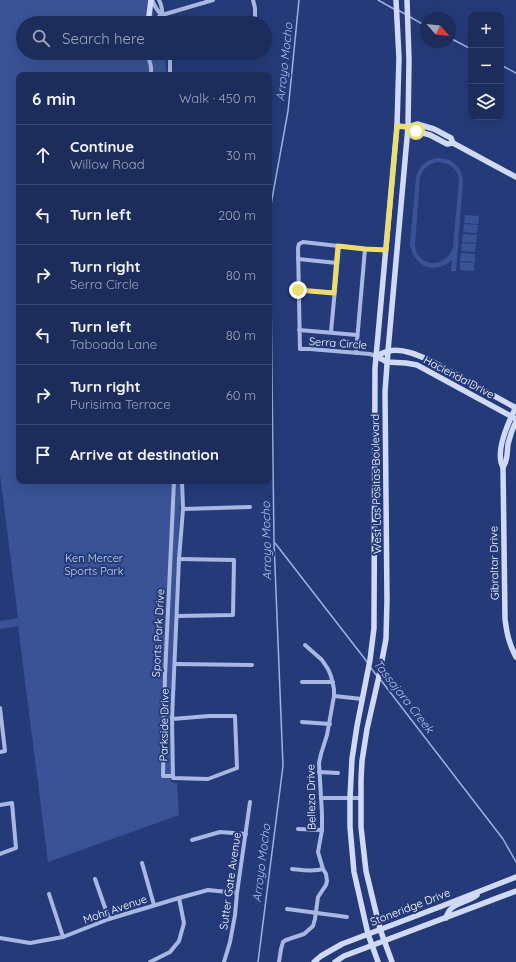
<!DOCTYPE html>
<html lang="en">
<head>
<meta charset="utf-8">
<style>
  :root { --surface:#1c2c5b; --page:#293864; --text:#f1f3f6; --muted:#a0a7bb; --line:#3a4871 }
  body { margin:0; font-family:Quicksand,sans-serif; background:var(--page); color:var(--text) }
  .controls { position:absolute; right:12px; top:12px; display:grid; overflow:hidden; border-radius:8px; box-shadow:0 4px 16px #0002 }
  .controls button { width:36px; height:36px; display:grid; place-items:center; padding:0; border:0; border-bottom:1px solid var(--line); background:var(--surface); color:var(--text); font:20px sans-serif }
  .compass { position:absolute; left:420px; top:12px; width:36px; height:36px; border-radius:50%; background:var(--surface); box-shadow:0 4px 16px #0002; rotate:117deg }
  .stop { position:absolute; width:12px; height:12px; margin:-9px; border:3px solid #ecdd6d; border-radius:50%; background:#fff }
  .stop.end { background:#ecdd6d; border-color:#fff; box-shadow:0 1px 4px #0008 }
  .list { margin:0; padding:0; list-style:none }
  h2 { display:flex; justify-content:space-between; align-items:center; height:52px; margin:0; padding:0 16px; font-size:17px }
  h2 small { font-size:13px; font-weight:400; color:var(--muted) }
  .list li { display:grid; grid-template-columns:26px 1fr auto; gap:12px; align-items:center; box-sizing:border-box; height:60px; padding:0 16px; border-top:1px solid var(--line) }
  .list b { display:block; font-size:15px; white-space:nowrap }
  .list p { margin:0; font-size:13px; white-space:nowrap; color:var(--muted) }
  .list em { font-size:13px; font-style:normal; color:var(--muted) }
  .icon { flex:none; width:22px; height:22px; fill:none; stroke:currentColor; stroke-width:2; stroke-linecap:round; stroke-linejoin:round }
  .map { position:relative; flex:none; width:516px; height:962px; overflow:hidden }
  .search { position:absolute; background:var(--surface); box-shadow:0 4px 16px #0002; left:16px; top:16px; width:256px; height:44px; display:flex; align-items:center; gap:10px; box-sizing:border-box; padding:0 14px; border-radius:22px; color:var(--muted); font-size:15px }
  .panel { position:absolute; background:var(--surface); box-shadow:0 4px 16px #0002; left:16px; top:72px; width:256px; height:412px; border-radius:8px }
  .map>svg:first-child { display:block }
</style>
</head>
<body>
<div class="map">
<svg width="516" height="962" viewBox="0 0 516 962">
  <rect width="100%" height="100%" fill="#253b79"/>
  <g fill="#395396" fill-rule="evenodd">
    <path d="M0,0H149L157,23H23V53H164L167,75H19V481H181L170,716L171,773C169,779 170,783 177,783L179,815L48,862L18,626L0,629V621L18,618L0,474Z"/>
    <path d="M437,158C451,158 462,166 463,181L456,271H451L452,260C435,275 414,267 410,245L416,177C419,166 426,160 437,158ZM437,162C449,162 458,169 459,180L453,248C445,269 417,268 415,245L420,177C423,169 428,164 437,162Z"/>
    <path d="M465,215L479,216L478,224L464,223Z"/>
    <path d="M464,224L478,225L477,233L463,232Z"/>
    <path d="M463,234L477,235L476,243L462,242Z"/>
    <path d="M462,243L476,244L475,252L461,251Z"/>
    <path d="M461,253L475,254V262L460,261Z"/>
    <path d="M460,262L474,263V271L460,270Z"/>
  </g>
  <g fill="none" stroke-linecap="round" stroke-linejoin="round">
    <g stroke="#9cb1e4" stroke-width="1.5">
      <path d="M378,0L394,9"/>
      <path d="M398,10L405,14"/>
      <path d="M410,17L426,26"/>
      <path d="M450,38L471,49"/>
      <path d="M501,65L516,73"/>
      <path d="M275,543L368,663"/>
      <path d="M371,668L377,676"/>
      <path d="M380,679L503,839L516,862"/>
      <path d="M258,962L283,766L274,542L270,210L288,111L299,0"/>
    </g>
    <g stroke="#a8b8e3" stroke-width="4">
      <path d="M152,0L156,8L161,15"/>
      <path d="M159,0C163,7 162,15 164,23"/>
      <path d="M253,0L255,8V23"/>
      <path d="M149,23L162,15L213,0"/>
      <path d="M146,53C150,60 152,67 151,75"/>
      <path d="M170,53V75"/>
      <path d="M170,58L251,55V53"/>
      <path d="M298,259L337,263"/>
      <path d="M298,290L334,293"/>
      <path d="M299,330L357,335"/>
      <path d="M331,332L339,246"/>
      <path d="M356,353L365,249"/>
      <path d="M376,356L370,354L310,349H300L298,248L299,244L303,242L365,249L386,250"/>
      <path d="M183,509L250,507"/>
      <path d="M177,616L233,615L234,560L179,559"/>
      <path d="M175,664L252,665"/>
      <path d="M302,682H333"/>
      <path d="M334,696L362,699"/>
      <path d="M0,708L5,751L0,752"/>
      <path d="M172,719L209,716H235L237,768L208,779L173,778L172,719L179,559L183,509L182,481"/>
      <path d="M302,722L330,724"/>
      <path d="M319,772L338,773"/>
      <path d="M173,776H163L165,676L174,481"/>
      <path d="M321,798H361"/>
      <path d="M0,805L12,803L16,848L0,854"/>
      <path d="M298,829L322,830"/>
      <path d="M192,840L220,832L246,834"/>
      <path d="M142,863L154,905"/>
      <path d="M292,869C302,870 313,872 323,869"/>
      <path d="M95,879L109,919"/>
      <path d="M49,894L63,937"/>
      <path d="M287,909L347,917"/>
      <path d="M0,938L30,943L63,937L109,919L179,898L208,890L237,893"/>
      <path d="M150,962L170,952L179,941L184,923L179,898"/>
      <path d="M224,962L230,942L235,915L237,893L250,802"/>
      <path d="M279,962L281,949L283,942L286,940L304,934L313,926L315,919L318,897L326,885L327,881L326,874L323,869L318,852L322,830V814L319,763L321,754L327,735L334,696V689L331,676L328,669L322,660L305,645"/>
    </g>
    <g stroke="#d0daf4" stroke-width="5.5">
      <path d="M148,23L151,0"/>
      <path d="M397,126L408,127L417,124L434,129L451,138L453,143"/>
      <path d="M408,127L416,131L430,135L447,144L453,143L516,177"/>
      <path d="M376,356L387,362L406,363L417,365L516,419"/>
      <path d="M376,356C380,354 385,352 389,351C404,348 420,356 433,362L516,408"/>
      <path d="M516,407C509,421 494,452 503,467L505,619C507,635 509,643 516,657"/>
      <path d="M503,467C508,461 507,452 508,444C510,437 512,429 516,422"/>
      <path d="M446,918C450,902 465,904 477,895"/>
      <path d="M314,962L321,956L342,944L442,906L516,877"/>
      <path d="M335,962L344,956L516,891"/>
      <path d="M378,962L368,934L354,872L350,827V798L352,759L357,726L370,660L374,628L375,368L397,126L399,58L396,0"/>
      <path d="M392,962L380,929L366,871L361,827V780L362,761L367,729L379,676L386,639L387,600L385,392L388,351L408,127L409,60L407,0"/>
    </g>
  </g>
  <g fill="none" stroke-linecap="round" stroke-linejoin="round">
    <path stroke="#ecdd6d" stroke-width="5" d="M298,290L334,293L338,246L365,249L386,250L397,126L408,127L416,131"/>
  </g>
  <g text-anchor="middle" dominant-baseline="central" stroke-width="4" stroke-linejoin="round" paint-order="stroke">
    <g font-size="11" fill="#fff" stroke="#253b79">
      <text transform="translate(338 343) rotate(4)">Serra Circle</text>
      <text transform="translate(459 377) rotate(28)">Hacienda Drive</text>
      <text transform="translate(376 484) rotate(-91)">West Las Positas Boulevard</text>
      <text transform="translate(494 563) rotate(-91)">Gibraltar Drive</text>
      <text transform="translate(158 633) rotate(-87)">Sports Park Drive</text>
      <text transform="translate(164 725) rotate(-89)">Parkside Drive</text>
      <text transform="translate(311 797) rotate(-91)">Belleza Drive</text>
      <text transform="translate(230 881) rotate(-82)">Sutter Gate Avenue</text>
      <text transform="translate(410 907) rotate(-21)">Stoneridge Drive</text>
      <text transform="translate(115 909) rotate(-19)">Mohr Avenue</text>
    </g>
    <g font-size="11" fill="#cad6f3" stroke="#253b79">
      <text x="94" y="558">Ken Mercer<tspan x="94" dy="13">Sports Park</tspan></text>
    </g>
    <g font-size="12" font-style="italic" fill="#b3c3eb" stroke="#253b79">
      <text transform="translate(284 62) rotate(-84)">Arroyo Mocho</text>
      <text transform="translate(266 541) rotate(-91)">Arroyo Mocho</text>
      <text transform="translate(404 696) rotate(52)">Tassajara Creek</text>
      <text transform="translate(261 863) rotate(-83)">Arroyo Mocho</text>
    </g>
  </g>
</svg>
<div class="controls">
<button>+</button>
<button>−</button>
<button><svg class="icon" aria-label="layers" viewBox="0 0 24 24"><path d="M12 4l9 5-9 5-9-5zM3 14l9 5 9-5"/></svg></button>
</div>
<svg class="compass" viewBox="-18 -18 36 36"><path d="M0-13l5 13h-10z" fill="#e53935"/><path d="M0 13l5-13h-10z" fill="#a0a7bb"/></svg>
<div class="stop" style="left:416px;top:131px"></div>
<div class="stop end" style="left:298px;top:290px"></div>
<div class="search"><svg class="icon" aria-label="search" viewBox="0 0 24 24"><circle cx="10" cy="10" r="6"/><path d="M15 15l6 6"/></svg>Search here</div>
<section class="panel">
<h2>6 min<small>Walk · 450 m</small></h2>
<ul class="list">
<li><svg class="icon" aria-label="ahead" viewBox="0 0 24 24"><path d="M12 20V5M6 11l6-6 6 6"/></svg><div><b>Continue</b><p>Willow Road</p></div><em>30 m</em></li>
<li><svg class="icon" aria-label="left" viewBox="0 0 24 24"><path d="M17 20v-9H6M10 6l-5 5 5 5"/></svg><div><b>Turn left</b></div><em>200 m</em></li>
<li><svg class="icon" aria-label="right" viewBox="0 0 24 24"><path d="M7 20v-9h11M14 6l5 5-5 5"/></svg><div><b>Turn right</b><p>Serra Circle</p></div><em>80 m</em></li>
<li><svg class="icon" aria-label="left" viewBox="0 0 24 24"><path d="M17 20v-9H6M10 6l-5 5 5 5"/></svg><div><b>Turn left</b><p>Taboada Lane</p></div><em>80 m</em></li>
<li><svg class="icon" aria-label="right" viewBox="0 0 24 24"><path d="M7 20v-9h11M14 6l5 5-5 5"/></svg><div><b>Turn right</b><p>Purisima Terrace</p></div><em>60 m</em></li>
<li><svg class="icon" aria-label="arrive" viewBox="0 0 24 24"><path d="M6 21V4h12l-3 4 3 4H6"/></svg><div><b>Arrive at destination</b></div></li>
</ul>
</section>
</div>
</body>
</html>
